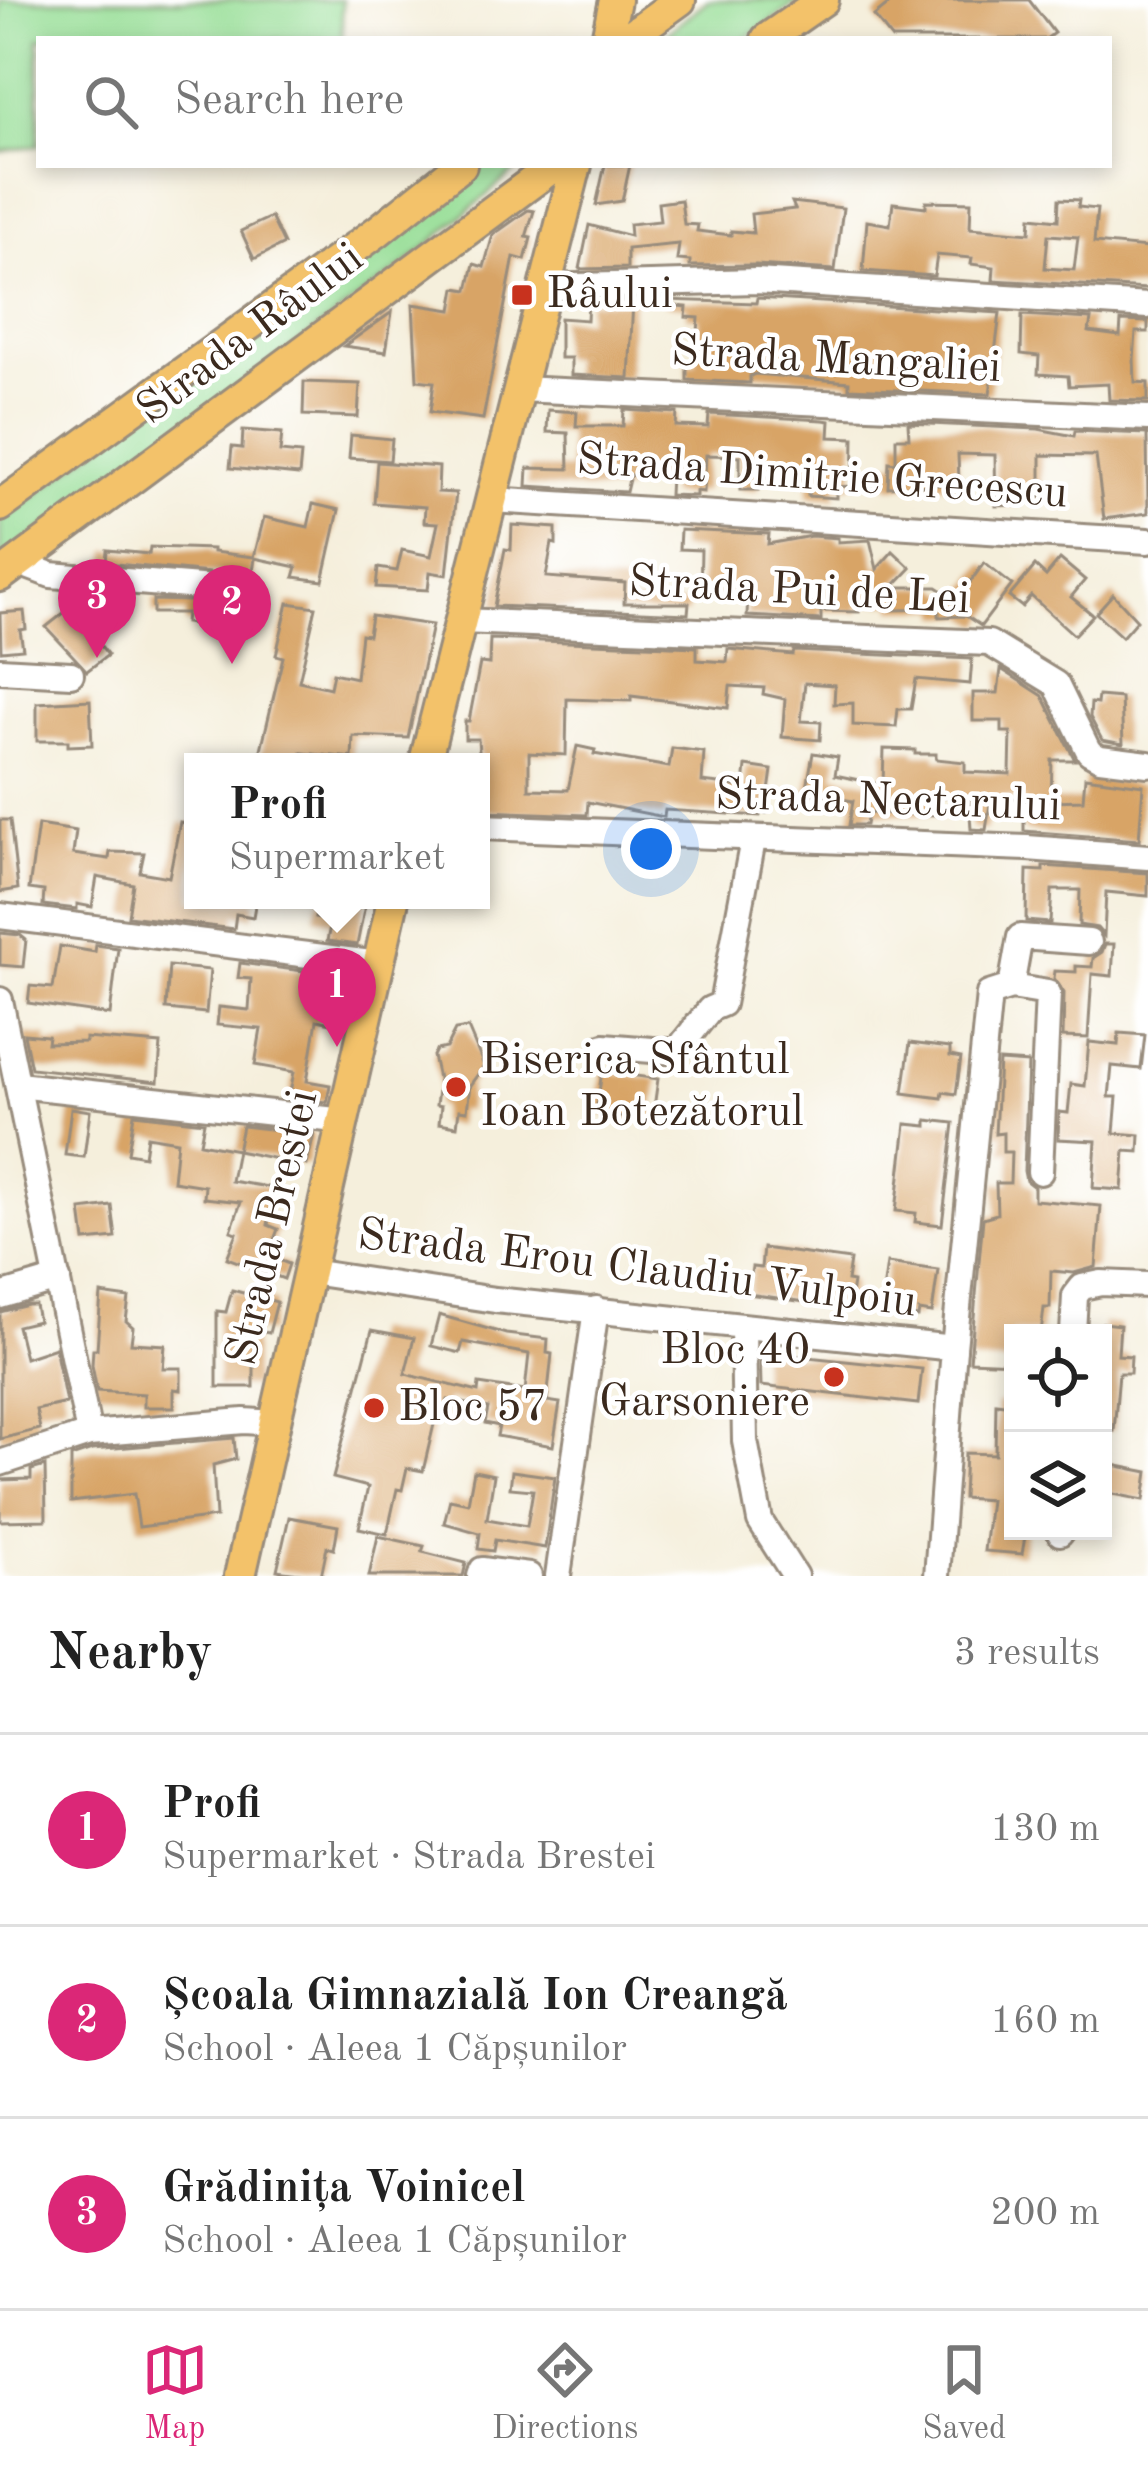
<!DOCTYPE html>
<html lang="en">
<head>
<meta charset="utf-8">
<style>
  :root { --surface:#fff; --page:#f6f6f6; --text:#222; --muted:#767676; --line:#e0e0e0; --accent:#db2777 }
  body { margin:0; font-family:"Old Standard TT",serif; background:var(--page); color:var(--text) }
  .controls { position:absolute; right:36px; bottom:36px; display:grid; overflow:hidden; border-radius:0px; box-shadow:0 6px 18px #0003 }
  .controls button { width:108px; height:108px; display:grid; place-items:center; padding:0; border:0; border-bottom:3px solid var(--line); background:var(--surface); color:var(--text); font:60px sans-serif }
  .you { position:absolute; left:651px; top:849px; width:42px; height:42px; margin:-30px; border:9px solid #fff; border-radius:50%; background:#1a73e8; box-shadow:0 0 0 18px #1a73e833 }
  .badge { display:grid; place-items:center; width:78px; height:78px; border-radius:50%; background:var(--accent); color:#fff; font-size:39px; font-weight:700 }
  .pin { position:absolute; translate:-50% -99px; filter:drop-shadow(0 3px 6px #0008) }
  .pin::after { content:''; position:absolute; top:63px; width:42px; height:36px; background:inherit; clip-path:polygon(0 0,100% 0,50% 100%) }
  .popup { position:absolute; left:184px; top:753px; width:306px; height:156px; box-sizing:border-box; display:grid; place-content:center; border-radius:0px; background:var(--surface); filter:drop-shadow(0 3px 9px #0005); font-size:39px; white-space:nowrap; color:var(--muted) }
  .popup b { font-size:45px; color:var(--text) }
  .popup::after { content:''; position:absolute; left:50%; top:100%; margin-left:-24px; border:24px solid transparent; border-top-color:var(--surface) }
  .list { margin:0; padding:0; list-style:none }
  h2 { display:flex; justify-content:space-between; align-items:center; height:156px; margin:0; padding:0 48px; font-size:51px }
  h2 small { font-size:39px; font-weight:400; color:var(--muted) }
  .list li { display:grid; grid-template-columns:78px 1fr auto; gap:36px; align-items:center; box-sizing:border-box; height:192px; padding:0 48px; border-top:3px solid var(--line) }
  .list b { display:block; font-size:45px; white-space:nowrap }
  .list p { margin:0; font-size:39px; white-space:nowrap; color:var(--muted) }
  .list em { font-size:39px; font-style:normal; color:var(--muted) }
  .icon { flex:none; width:66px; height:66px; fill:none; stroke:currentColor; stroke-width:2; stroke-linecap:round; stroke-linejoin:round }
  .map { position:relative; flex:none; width:1148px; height:1576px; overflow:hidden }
  .search { position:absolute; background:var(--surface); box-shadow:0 6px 18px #0003; left:36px; right:36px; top:36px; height:132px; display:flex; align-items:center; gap:30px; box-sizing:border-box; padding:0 42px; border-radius:0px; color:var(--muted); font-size:45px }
  .sheet { height:732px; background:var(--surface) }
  nav { display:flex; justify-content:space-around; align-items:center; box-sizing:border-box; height:168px; border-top:3px solid var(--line); background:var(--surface); font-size:33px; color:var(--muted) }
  nav a { display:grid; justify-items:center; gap:6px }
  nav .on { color:var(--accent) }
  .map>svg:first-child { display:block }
</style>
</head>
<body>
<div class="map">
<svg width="1148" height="1576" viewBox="0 0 1148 1576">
  <rect width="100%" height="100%" fill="#fff"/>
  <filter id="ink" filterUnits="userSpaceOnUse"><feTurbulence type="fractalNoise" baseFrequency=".00833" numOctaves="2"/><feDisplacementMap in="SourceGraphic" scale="24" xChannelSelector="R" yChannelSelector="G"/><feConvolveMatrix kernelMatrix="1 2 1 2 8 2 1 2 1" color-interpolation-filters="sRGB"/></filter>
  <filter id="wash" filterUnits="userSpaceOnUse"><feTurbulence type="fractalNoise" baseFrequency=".004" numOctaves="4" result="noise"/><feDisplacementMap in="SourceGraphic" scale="48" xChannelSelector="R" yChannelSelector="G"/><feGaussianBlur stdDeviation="2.7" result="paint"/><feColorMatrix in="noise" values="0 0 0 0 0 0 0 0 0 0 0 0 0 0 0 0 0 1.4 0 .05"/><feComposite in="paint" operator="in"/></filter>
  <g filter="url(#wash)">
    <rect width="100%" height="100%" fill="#f5efdc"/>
    <g fill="#98de97" stroke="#6a845a" stroke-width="3">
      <path d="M0,0H342V39H39V145L0,152Z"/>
      <path d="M708,0H801L745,39H660Z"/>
      <path d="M477,165H522L407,263L0,561V521Z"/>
    </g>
    <g id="blocks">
      <g fill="#d8a466" fill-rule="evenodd">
        <path d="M894,0H1029L1054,33L1046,39H892L874,16Z"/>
        <path d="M605,165H630L622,201L596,205Z"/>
        <path d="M1059,199L1079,200L1078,207L1097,209L1094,243L1148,248V289L993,280L994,267L971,264L972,258L937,255L934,276L863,271L867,221L890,225L893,203L926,207V201L971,202L970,228L1030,233L1031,217L1058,220ZM1048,235L1078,237L1074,270L1045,268Z"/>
        <path d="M681,200L684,224L698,225L697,231L731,235V231L753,233L751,214L795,209L792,202L843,208L835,270L756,265L690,266V261L677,260L679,244L627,249V268L580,269L589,225L630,236L629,224L660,221L658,203Z"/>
        <path d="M528,210L534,211L526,237L531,238L525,260L514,257L483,419L430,412L434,382L417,380L413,304L452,310L456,288L468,290L474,264L484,267L493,235Z"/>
        <path d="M271,217L284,244L254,259L241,231Z"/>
        <path d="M757,298L1000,313L990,394L849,388V382L755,374L750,376V383L687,380V363H696L699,318L686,317L687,307L665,305V300L756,303Z"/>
        <path d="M633,301L629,378L571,375V358H560V318L587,320L588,302Z"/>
        <path d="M392,312L386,352L344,346Z"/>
        <path d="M1022,315L1091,319L1089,332L1120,336L1121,321L1148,322V332H1136L1134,359L1135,382L1148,383V401L1109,400L1108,384L1069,386L1068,376L1038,374L1039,356L1021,354Z"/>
        <path d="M304,382L360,384L358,417L303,415Z"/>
        <path d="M548,410L577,412L576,426H623L624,410L677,413L676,426L708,427L709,414L823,420L830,421L829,437L854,438L853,486L836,487V498L808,496L809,480L758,476V490H740V456L706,455L704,492L696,491V496L669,495L670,476L630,475L626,492L527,486L528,468L569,469L568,433L547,432Z"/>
        <path d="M908,423L1038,429L1074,436L1075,431L1147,434L1148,513L1104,519L1096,456L1041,455V497L1017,499V505L996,506L995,455L958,454L959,484L888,487L889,462L896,463V438H909Z"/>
        <path d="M243,430L282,433L280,452L301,454L299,475L230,468L232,447L242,448Z"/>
        <path d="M351,435L392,439L390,461L349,458Z"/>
        <path d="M377,462L439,467L438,492L456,493L447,575L430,572L428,590L376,587L378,568L397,571L402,550L431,556L438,523L424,522L425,507L374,503Z"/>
        <path d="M313,504L339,510L323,581L294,577L297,567L255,558L245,630L185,623L186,613H153V600L220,602L228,588L220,574L106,563L107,550L149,554L150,547L213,549V552L254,557L264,517L308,527Z"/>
        <path d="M512,525L556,528V544L552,543L546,577L625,583L624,603H689L688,614L494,606L505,549L511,550Z"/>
        <path d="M680,530L769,534L768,544L811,536L838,538V542L870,540L877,569L893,551L911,568L893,587H937L957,600L984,563L1012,585L981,626L966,616L939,617V609L893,610V604H859V612L821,611V620L747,616L748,596L700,594L701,550L679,549Z"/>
        <path d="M1060,559L1085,580L1071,597L1093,615L1074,635L1031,596L1022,607L1009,597L1035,566L1046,576Z"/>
        <path d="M1113,594L1137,620L1122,637L1096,613Z"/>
        <path d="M100,596H106L118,612L91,633L108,655L87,671L46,627L74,605L79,612Z"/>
        <path d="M288,603L316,607L299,681L330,688L333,673L356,678L361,634L368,635L371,616L432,625L408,738L353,736L352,758L302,753L301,762H258L283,657L276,655Z"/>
        <path d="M24,611L26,629L20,630L23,649L1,651L0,613Z"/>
        <path d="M490,639L697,647V660L727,662L728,649L793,655L794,651L972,659L970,684L916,679L911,709H898L896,727L853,725V703L834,704L835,685L805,683L801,721L821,722L820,740L782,737L785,699L763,694L764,688L730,686L728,708L631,696V701L567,699L566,755L529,753V789L568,790L577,746L595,750L594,754L669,767L672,748L704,752L702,782L744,787L746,766L772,770L766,813L761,812L760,816L665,810L664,817L588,802L587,815L484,811L478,739H465V721H469L480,663L489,664Z"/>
        <path d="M1001,669L1043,696L1075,760H1052L1051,801L1083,800L1085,777L1143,785L1139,840L1024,831V799L991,797L986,830L971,829L969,799L936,796V815L868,813L866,825H849L853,801L806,793L813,753L838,757L835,775L883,785L884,749L915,750V754H936V759L965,762V772L1010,774L1011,732H1002V721H973V693H998Z"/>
        <path d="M1098,696L1121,698L1123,744L1102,740L1090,717L1091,703L1097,704Z"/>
        <path d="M90,700L92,745L68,746V741H37V703Z"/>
        <path d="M0,820H10L18,889L0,892Z"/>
        <path d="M180,822L193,825V900H256L253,917L236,914L234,929L128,916L133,884L97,877L92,907L77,904V909L43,905L44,891L29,889L38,825L76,831L73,854L109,859L110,852L144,853L140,872L169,877Z"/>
        <path d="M1043,866L1148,873V896L1106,892L1104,936L1097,928L1079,925L1080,890H1052L1050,923L1026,921L1027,870L1043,871Z"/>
        <path d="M318,900H366L357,945L327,941L331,921L315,918Z"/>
        <path d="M0,933L20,935L26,940L23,967L0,965Z"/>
        <path d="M1105,944H1114L1112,976L1092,974L1088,1038L1063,1037L1064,993L1054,978L1055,971L1076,972V966L1092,967L1093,958L1102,952Z"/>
        <path d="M96,945L118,948L110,1015L28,1003L30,986L53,988L60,946L95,952Z"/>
        <path d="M240,963L343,976L336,1024L317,1020L307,1081L330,1085L327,1102L289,1098L294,1072L255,1065L261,1029L217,1025L219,1007L249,1010L251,979L238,978Z"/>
        <path d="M169,966L210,970L206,1013L166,1009Z"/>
        <path d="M468,1028L484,1066L470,1085L467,1111L459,1110L457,1126L439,1123L441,1106L436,1105L439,1083L433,1056L436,1050L446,1048L455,1030Z"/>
        <path d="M1119,1033L1145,1035L1141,1069L1112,1066L1109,1097H1117L1114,1133L1140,1135L1139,1152L1125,1151L1122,1190L1093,1188L1096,1141L1058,1139L1059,1112L1068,1113L1071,1084L1085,1086L1089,1042L1118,1045Z"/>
        <path d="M24,1034L48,1036L47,1043L85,1042V1038L161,1044L158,1082L31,1068Z"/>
        <path d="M910,1043L950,1048V1056L961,1058L956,1094L943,1092L942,1098L903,1093Z"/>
        <path d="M999,1061L1028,1063L1024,1171L1026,1181L1034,1187V1200L1101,1206L1096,1267L1074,1273L1051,1271L1050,1308H1044L1041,1333H1013V1363L970,1361L983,1218L997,1214L996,1183H1010L1011,1152H1003V1133L995,1134Z"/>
        <path d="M602,1071L658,1079L652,1122L596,1113Z"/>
        <path d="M71,1108L90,1111L84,1157L65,1155Z"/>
        <path d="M134,1114L204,1122L200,1143L237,1150L231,1181L274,1188L268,1225L278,1229L268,1256L289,1264L284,1279L227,1258L237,1233L231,1231L241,1202L204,1198L205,1186L173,1181L177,1141L147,1136L144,1156L128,1153Z"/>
        <path d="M927,1120L954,1123L942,1225L915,1222L916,1213L896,1211L906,1124L927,1126Z"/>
        <path d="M242,1126L314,1134L307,1165L237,1151Z"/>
        <path d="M112,1206L116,1238L85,1241L81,1210Z"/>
        <path d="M763,1248L850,1260L847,1281L853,1282L849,1308L748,1294L752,1267L761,1268Z"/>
        <path d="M887,1263L938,1270L932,1313L919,1311L918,1317L880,1312Z"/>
        <path d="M232,1290L277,1302L269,1333L254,1330V1387H217V1311L226,1312Z"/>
        <path d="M101,1294L129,1298L126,1321L133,1327L131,1343L165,1345L163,1368H181V1390L174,1389V1407H144V1394L97,1391L92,1365L93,1349H97Z"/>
        <path d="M28,1305H35L38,1321L17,1326L25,1358L55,1348L66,1403L36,1410L40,1429L0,1439V1312Z"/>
        <path d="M439,1315L506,1334L548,1339L547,1353L552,1354L547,1401L560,1403L553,1446L497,1436L499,1426L485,1423L488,1408L448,1400L438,1421L435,1420L423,1471L407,1468L402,1490L397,1489L387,1534L359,1528L368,1487L333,1478L372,1330L414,1338L405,1374L478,1392L479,1384L525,1391L529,1354L463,1342L460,1353L431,1346Z"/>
        <path d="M1103,1323L1120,1325L1118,1355L1131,1356L1130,1373H1119L1114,1431L1103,1430Z"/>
        <path d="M760,1352L922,1369L918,1404L761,1386Z"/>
        <path d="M996,1403L1013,1405V1531H1026L1022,1554L984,1551L990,1500L963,1498L965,1453L995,1454Z"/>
        <path d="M234,1438L236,1459L213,1465L216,1517L139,1527L134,1494L71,1502V1457L92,1450Z"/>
        <path d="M1103,1463L1148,1472L1144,1500L1103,1492Z"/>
        <path d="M45,1466L46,1520L0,1521V1480L31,1479V1470Z"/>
        <path d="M474,1471L494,1475L487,1519L527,1526L533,1490L510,1488L512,1471L555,1477L545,1548L495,1540L493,1551L478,1549L480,1533L444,1523L450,1499L468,1503Z"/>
        <path d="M289,1517L338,1526L334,1549L327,1547L321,1576L277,1570Z"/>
        <path d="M378,1536L424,1546L422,1552L466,1563L463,1576H369Z"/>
      </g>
    </g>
  </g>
  <g filter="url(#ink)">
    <use href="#blocks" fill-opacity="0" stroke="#988c7d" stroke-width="3"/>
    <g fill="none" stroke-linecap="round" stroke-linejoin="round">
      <g stroke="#988c7d" stroke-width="30">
        <g id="minor">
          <path d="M543,287L756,281L1148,306"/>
          <path d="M519,389L1148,418"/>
          <path d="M492,500L1148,541"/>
          <path d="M19,563L51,575L212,588"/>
          <path d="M461,621L989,643L1056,684L1089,752L1100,758L1148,764"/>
          <path d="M0,670L71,674"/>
          <path d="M481,827L1027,848L1148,857"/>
          <path d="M0,916L379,964"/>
          <path d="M1011,987L1020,937L1089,942"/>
          <path d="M0,1000L89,1434"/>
          <path d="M604,1046L676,1052L710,1009L722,1004L753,840"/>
          <path d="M18,1085L345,1121"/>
          <path d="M310,1272L495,1300L954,1348"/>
          <path d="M0,1296L58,1279"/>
          <path d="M743,1328L745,1441L760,1521L795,1576"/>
          <path d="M1073,1333L1075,1296L1082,1287L1101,1283L1148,1285"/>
          <path d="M0,1463L89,1434L244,1421L275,1423"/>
          <path d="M1060,1533V1531"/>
          <path d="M480,1576L482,1570L529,1576"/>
          <path d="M558,1576L596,1309"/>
          <path d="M937,1576L954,1348L989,994L1011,987L1048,993L1040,1172"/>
        </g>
      </g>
      <g stroke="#988c7d" stroke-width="36">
        <g id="major">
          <path d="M607,39L615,0"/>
          <path d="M626,39L680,0"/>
          <path d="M767,39L823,0"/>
          <path d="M0,506L378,231L461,165"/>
          <path d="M0,576L555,165"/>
          <path d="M425,762L576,165"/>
          <path d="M240,1576L393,900"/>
        </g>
      </g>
      <use href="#minor" stroke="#fff" stroke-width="24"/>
      <use href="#major" stroke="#f3c26a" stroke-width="30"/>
    </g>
  </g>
  <g fill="#c8321e" stroke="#fff" stroke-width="4.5">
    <rect x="510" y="283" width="24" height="24" rx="6"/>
    <circle cx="456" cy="1087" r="12"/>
    <circle cx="834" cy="1377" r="12"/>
    <circle cx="374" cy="1408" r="12"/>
  </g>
  <g text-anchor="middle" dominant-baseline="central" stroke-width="9" stroke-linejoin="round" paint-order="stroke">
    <g font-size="45" fill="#3b2a1e" stroke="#fff" text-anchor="start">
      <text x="546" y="295">Râului</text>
      <text x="480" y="1061">Biserica Sfântul<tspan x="480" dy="52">Ioan Botezătorul</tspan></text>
      <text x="810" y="1351" text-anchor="end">Bloc 40<tspan x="810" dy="52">Garsoniere</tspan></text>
      <text x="398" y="1408">Bloc 57</text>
    </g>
    <g font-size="45" fill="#3b2a1e" stroke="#fff">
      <text transform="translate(251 335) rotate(-37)">Strada Râului</text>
      <text transform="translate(836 361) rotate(3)">Strada Mangaliei</text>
      <text transform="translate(822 478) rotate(4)">Strada Dimitrie Grecescu</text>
      <text transform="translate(799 592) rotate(3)">Strada Pui de Lei</text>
      <text transform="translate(888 802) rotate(2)">Strada Nectarului</text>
      <text transform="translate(274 1228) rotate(-77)">Strada Brestei</text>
      <text transform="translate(637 1270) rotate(7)">Strada Erou Claudiu Vulpoiu</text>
    </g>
  </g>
</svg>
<div class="controls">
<button><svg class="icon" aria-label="locate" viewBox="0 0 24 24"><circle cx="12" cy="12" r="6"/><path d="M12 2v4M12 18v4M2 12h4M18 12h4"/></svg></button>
<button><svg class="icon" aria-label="layers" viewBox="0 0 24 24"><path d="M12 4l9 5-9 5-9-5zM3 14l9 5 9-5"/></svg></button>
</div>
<div class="you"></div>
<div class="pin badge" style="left:337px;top:1047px">1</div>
<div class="popup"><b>Profi</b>Supermarket</div>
<div class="pin badge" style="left:232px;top:664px">2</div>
<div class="pin badge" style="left:97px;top:658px">3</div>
<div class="search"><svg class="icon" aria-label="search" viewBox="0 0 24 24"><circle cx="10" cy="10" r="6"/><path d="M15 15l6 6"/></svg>Search here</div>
</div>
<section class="sheet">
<h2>Nearby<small>3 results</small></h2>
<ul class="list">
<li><span class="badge">1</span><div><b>Profi</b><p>Supermarket · Strada Brestei</p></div><em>130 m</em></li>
<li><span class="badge">2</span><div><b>Școala Gimnazială Ion Creangă</b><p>School · Aleea 1 Căpșunilor</p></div><em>160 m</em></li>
<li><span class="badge">3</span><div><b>Grădinița Voinicel</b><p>School · Aleea 1 Căpșunilor</p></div><em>200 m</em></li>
</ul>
</section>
<nav>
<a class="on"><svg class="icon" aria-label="map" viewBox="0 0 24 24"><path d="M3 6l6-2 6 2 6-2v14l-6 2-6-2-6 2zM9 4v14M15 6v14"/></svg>Map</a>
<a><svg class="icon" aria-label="directions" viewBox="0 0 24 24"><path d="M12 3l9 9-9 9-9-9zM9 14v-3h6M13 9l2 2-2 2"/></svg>Directions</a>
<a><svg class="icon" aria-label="saved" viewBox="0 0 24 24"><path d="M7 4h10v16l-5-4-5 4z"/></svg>Saved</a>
</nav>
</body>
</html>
